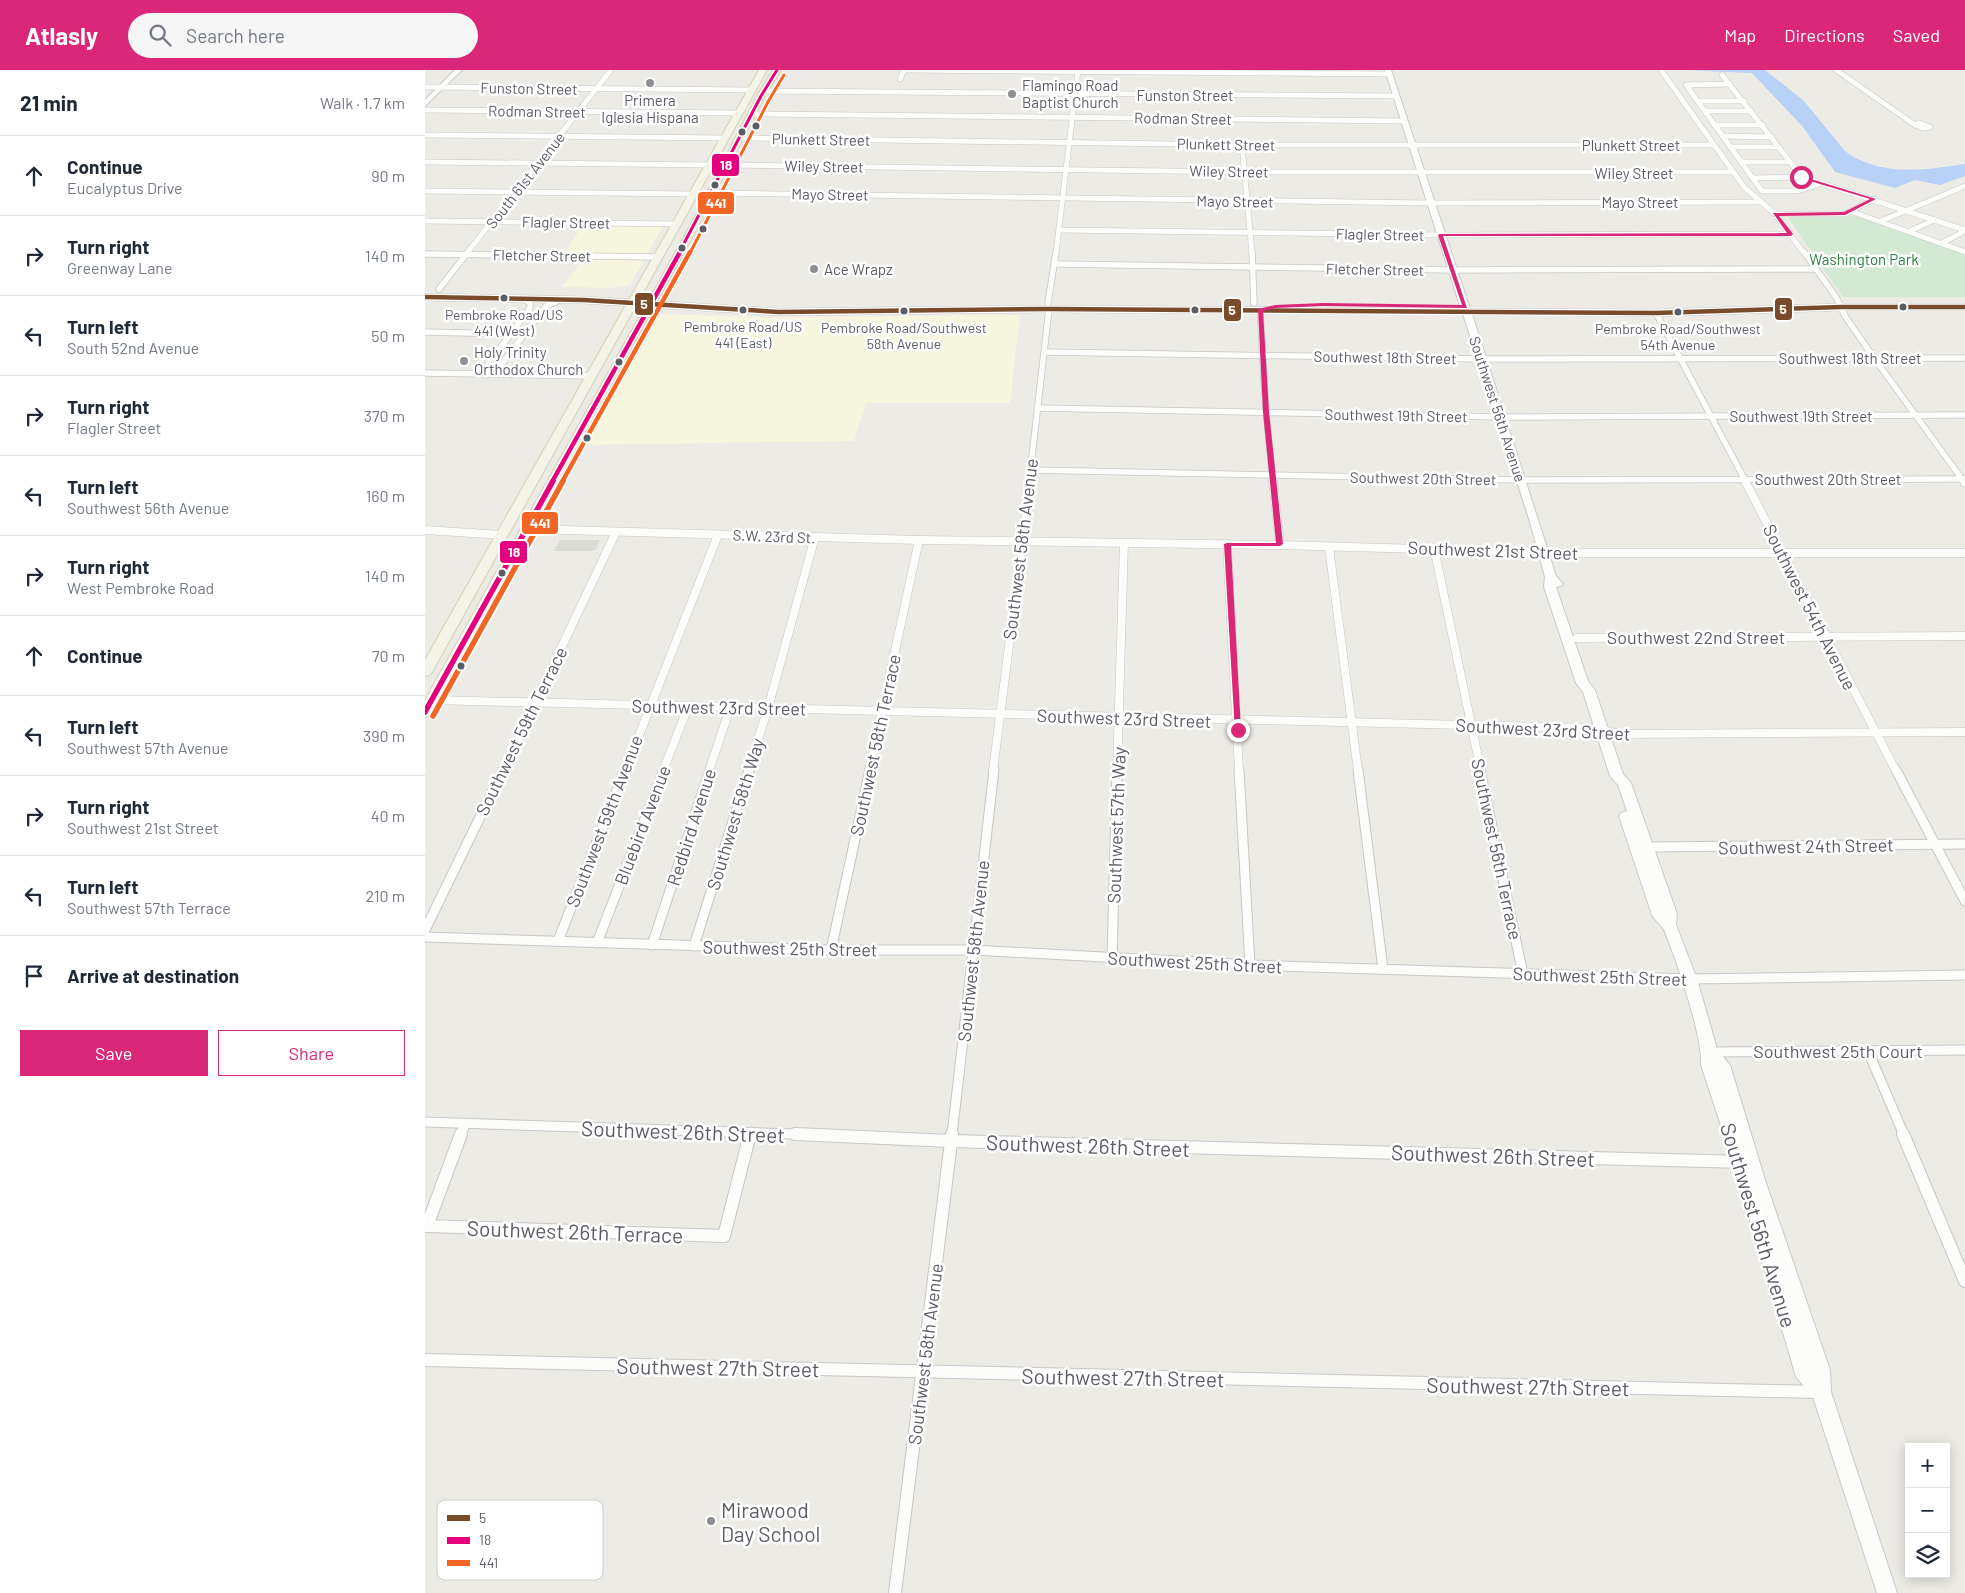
<!DOCTYPE html>
<html lang="en">
<head>
<meta charset="utf-8">
<style>
  :root { --surface:#fff; --page:#f6f6f7; --text:#1f2937; --muted:#747a83; --line:#e0e1e3; --accent:#db2777 }
  body { margin:0; font-family:Barlow,sans-serif; background:var(--page); color:var(--text) }
  .controls { position:absolute; right:15px; bottom:15px; display:grid; overflow:hidden; border-radius:0px; box-shadow:0 2px 12px #0003 }
  .controls button { width:45px; height:45px; display:grid; place-items:center; padding:0; border:0; border-bottom:1px solid var(--line); background:var(--surface); color:var(--text); font:25px sans-serif }
  .stop { position:absolute; width:15px; height:15px; margin:-11px; border:4px solid #db2777; border-radius:50%; background:#fff }
  .stop.end { background:#db2777; border-color:#fff; box-shadow:0 1px 5px #0008 }
  .list { margin:0; padding:0; list-style:none }
  h2 { display:flex; justify-content:space-between; align-items:center; height:65px; margin:0; padding:0 20px; font-size:21px }
  h2 small { font-size:16px; font-weight:400; color:var(--muted) }
  .list li { display:grid; grid-template-columns:32px 1fr auto; gap:15px; align-items:center; box-sizing:border-box; height:80px; padding:0 20px; border-top:1px solid var(--line) }
  .list b { display:block; font-size:19px; white-space:nowrap }
  .list p { margin:0; font-size:16px; white-space:nowrap; color:var(--muted) }
  .list em { font-size:16px; font-style:normal; color:var(--muted) }
  .actions { display:flex; gap:10px; padding:15px 20px }
  .actions a { flex:1; padding:11px 0; border:1px solid var(--accent); border-radius:0px; text-align:center; font-size:18px; color:var(--accent) }
  .actions .main { background:var(--accent); color:#fff }
  .icon { flex:none; width:28px; height:28px; fill:none; stroke:currentColor; stroke-width:2; stroke-linecap:round; stroke-linejoin:round }
  .map { position:relative; flex:none; width:1540px; height:1523px; overflow:hidden }
  header { display:flex; align-items:center; gap:30px; box-sizing:border-box; height:70px; padding:0 25px; background:var(--accent); color:#fff }
  header strong { font-size:24px }
  nav { display:flex; gap:28px; margin-inline-start:auto; font-size:18px }
  .search { width:350px; height:45px; background:var(--page); display:flex; align-items:center; gap:12px; box-sizing:border-box; padding:0 18px; border-radius:28px; color:var(--muted); font-size:19px }
  main { display:flex }
  aside { flex:1; background:var(--surface) }
  .map>svg:first-child { display:block }
</style>
</head>
<body>
<header>
<strong>Atlasly</strong>
<div class="search"><svg class="icon" aria-label="search" viewBox="0 0 24 24"><circle cx="10" cy="10" r="6"/><path d="M15 15l6 6"/></svg>Search here</div>
<nav><a>Map</a><a>Directions</a><a>Saved</a></nav>
</header>
<main>
<aside>
<h2>21 min<small>Walk · 1.7 km</small></h2>
<ul class="list">
<li><svg class="icon" aria-label="ahead" viewBox="0 0 24 24"><path d="M12 20V5M6 11l6-6 6 6"/></svg><div><b>Continue</b><p>Eucalyptus Drive</p></div><em>90 m</em></li>
<li><svg class="icon" aria-label="right" viewBox="0 0 24 24"><path d="M7 20v-9h11M14 6l5 5-5 5"/></svg><div><b>Turn right</b><p>Greenway Lane</p></div><em>140 m</em></li>
<li><svg class="icon" aria-label="left" viewBox="0 0 24 24"><path d="M17 20v-9H6M10 6l-5 5 5 5"/></svg><div><b>Turn left</b><p>South 52nd Avenue</p></div><em>50 m</em></li>
<li><svg class="icon" aria-label="right" viewBox="0 0 24 24"><path d="M7 20v-9h11M14 6l5 5-5 5"/></svg><div><b>Turn right</b><p>Flagler Street</p></div><em>370 m</em></li>
<li><svg class="icon" aria-label="left" viewBox="0 0 24 24"><path d="M17 20v-9H6M10 6l-5 5 5 5"/></svg><div><b>Turn left</b><p>Southwest 56th Avenue</p></div><em>160 m</em></li>
<li><svg class="icon" aria-label="right" viewBox="0 0 24 24"><path d="M7 20v-9h11M14 6l5 5-5 5"/></svg><div><b>Turn right</b><p>West Pembroke Road</p></div><em>140 m</em></li>
<li><svg class="icon" aria-label="ahead" viewBox="0 0 24 24"><path d="M12 20V5M6 11l6-6 6 6"/></svg><div><b>Continue</b></div><em>70 m</em></li>
<li><svg class="icon" aria-label="left" viewBox="0 0 24 24"><path d="M17 20v-9H6M10 6l-5 5 5 5"/></svg><div><b>Turn left</b><p>Southwest 57th Avenue</p></div><em>390 m</em></li>
<li><svg class="icon" aria-label="right" viewBox="0 0 24 24"><path d="M7 20v-9h11M14 6l5 5-5 5"/></svg><div><b>Turn right</b><p>Southwest 21st Street</p></div><em>40 m</em></li>
<li><svg class="icon" aria-label="left" viewBox="0 0 24 24"><path d="M17 20v-9H6M10 6l-5 5 5 5"/></svg><div><b>Turn left</b><p>Southwest 57th Terrace</p></div><em>210 m</em></li>
<li><svg class="icon" aria-label="arrive" viewBox="0 0 24 24"><path d="M6 21V4h12l-3 4 3 4H6"/></svg><div><b>Arrive at destination</b></div></li>
</ul>
<div class="actions"><a class="main">Save</a><a>Share</a></div>
</aside>
<div class="map">
<svg width="1540" height="1523" viewBox="0 0 1540 1523">
  <rect width="100%" height="100%" fill="#ecebe5"/>
  <g fill="#f6f5dd">
    <path d="M157,156L235,157L237,158L205,215L188,218L137,217L157,191L135,190Z"/>
    <path d="M236,244L336,247L595,245L585,333H441L429,371L160,375Z"/>
  </g>
  <path fill="#dbdbd5" d="M135,470H175L170,481H129Z"/>
  <path fill="#d2ead3" d="M1362,146H1435L1540,184V227H1418Z"/>
  <path fill="#b8d1f7" d="M1258,0H1340L1379,31L1419,80C1425,86 1432,89 1440,92C1473,105 1505,99 1540,94V106L1515,115L1490,110L1470,118L1410,102L1378,57L1327,3Z"/>
  <g fill="none" stroke-linecap="round" stroke-linejoin="round">
    <g stroke="#c8c7c7" stroke-width="6">
      <g id="street-far4">
        <path d="M479,0L965,4"/>
        <path d="M1236,0L1319,117L1350,144L1379,183"/>
        <path d="M1411,0L1490,55"/>
        <path d="M1297,5L1377,107L1540,160"/>
        <path d="M475,9L479,0"/>
        <path d="M1305,14L1261,15L1337,121H1373L1394,114"/>
        <path d="M0,17L327,20"/>
        <path d="M339,21L971,26"/>
        <path d="M1273,31H1319"/>
        <path d="M0,40L314,43"/>
        <path d="M1280,41H1326"/>
        <path d="M327,44L979,51"/>
        <path d="M1494,53L1505,57L1498,58L1490,55Z"/>
        <path d="M1289,55H1338"/>
        <path d="M0,65L301,68"/>
        <path d="M1298,66L1347,67"/>
        <path d="M315,68L817,75H1288"/>
        <path d="M817,75L827,183"/>
        <path d="M1305,77H1354"/>
        <path d="M0,92L287,95"/>
        <path d="M1316,92H1365"/>
        <path d="M301,95L819,102H1308"/>
        <path d="M1327,108L1377,107"/>
        <path d="M0,121L270,124"/>
        <path d="M286,123L1005,133L1335,132"/>
        <path d="M1425,141L1540,182"/>
        <path d="M1350,144H1420L1449,129"/>
        <path d="M0,151L253,154"/>
        <path d="M1456,151L1540,116"/>
        <path d="M634,160L1015,165L1366,164"/>
        <path d="M1485,161L1509,150"/>
        <path d="M1517,173L1540,161"/>
        <path d="M42,183L186,0"/>
        <path d="M631,183L653,0"/>
      </g>
    </g>
    <g stroke="#c8c7c7" stroke-width="7">
      <g id="street-far3">
        <path d="M827,182L829,233"/>
        <path d="M1379,182L1411,227L1420,246L1449,288L1539,412"/>
        <path d="M0,184L234,187"/>
        <path d="M630,194L1027,200L1391,199"/>
        <path d="M14,219L43,182"/>
        <path d="M99,229L105,233V238L59,300L61,305L72,300L121,236L135,230"/>
        <path d="M623,233L631,182"/>
        <path d="M835,240L841,342L848,412"/>
        <path d="M1231,243L1321,412"/>
        <path d="M0,262L90,264"/>
        <path d="M620,282L1056,289L1540,288"/>
        <path d="M0,303L166,306"/>
        <path d="M612,338L1076,347L1540,345"/>
        <path d="M606,400L1096,410L1540,409"/>
        <path d="M604,412L624,239"/>
      </g>
    </g>
    <g stroke="#c8c7c7" stroke-width="9">
      <g id="street-far2">
        <path d="M848,411L855,475"/>
        <path d="M1320,411L1471,701"/>
        <path d="M1539,411L1540,413"/>
        <path d="M102,459L494,470L855,475L1135,483H1540"/>
        <path d="M0,460L77,465"/>
        <path d="M802,474L814,701"/>
        <path d="M904,477L933,701"/>
        <path d="M1009,478L1056,701"/>
        <path d="M1152,568L1540,566"/>
        <path d="M7,630L1164,658L1196,664L1540,662"/>
        <path d="M78,701L191,462"/>
        <path d="M200,701L293,465"/>
        <path d="M238,701L263,637"/>
        <path d="M284,701L305,638"/>
        <path d="M323,701L343,638L390,467"/>
        <path d="M444,701L494,470"/>
        <path d="M568,701L605,411"/>
        <path d="M692,701L699,473"/>
      </g>
    </g>
    <g stroke="#c8c7c7" stroke-width="11">
      <g id="street-far1">
        <path d="M814,700L825,895"/>
        <path d="M933,700L958,899"/>
        <path d="M1055,700L1098,904"/>
        <path d="M1471,700L1540,831"/>
        <path d="M1222,777L1540,774"/>
        <path d="M0,860L78,700"/>
        <path d="M0,867L406,880H548L825,895L1264,909L1540,905"/>
        <path d="M133,871L200,700"/>
        <path d="M172,873L239,700"/>
        <path d="M227,875L285,700"/>
        <path d="M269,876L324,700"/>
        <path d="M406,880L445,700"/>
        <path d="M687,888L692,700"/>
        <path d="M1443,981L1479,1065"/>
        <path d="M1285,982L1540,980"/>
        <path d="M0,1052L397,1065"/>
        <path d="M36,1065L40,1054"/>
        <path d="M325,1065L326,1062"/>
        <path d="M527,1065L569,700"/>
      </g>
    </g>
    <g stroke="#c8c7c7" stroke-width="14">
      <g id="street">
        <path d="M36,1064L2,1156L299,1166L325,1064"/>
        <path d="M370,1064L526,1071L1319,1092"/>
        <path d="M1478,1064L1540,1211"/>
        <path d="M0,1290L1393,1322"/>
        <path d="M470,1523L527,1064"/>
      </g>
    </g>
    <g stroke="#cacaca" stroke-width="2">
      <g id="secondary">
        <path d="M30,0H37L0,36V30Z"/>
        <path d="M960,0H966L1045,239L1231,240L1417,234H1540V240H1417L1231,246L1047,244L1131,506L1138,514L1136,516L1131,517L1163,611L1170,620L1198,704L1206,713L1252,844L1251,855L1272,909L1292,979L1305,995L1341,1113L1405,1300L1406,1322L1472,1523H1452L1388,1327L1371,1307L1369,1300L1308,1092L1276,995C1278,967 1251,888 1239,860C1236,854 1230,851 1227,845L1194,746L1196,743L1202,741L1193,715L1185,706L1158,622L1151,613L1119,517L1120,507L1105,452L1038,244L624,242L354,245L159,233L0,230V224L159,227L354,239L624,236L1036,239Z"/>
      </g>
    </g>
    <g stroke="#d6d2b1" stroke-width="2">
      <g id="primary">
        <path d="M334,0H342L7,602L5,605L0,606V590Z"/>
        <path d="M348,0H356L340,26L271,160L7,642L5,645L0,647V630L263,160L332,26Z"/>
      </g>
    </g>
    <use href="#street-far4" stroke="#fcfcfb" stroke-width="5"/>
    <use href="#street-far3" stroke="#fcfcfb" stroke-width="5.5"/>
    <use href="#street-far2" stroke="#fcfcfb" stroke-width="8"/>
    <use href="#street-far1" stroke="#fcfcfb" stroke-width="9"/>
    <use href="#street" stroke="#fcfcfb" stroke-width="12"/>
    <use href="#secondary" fill="#fcfcfb" fill-rule="evenodd"/>
    <use href="#primary" fill="#f3f3e7" fill-rule="evenodd"/>
    <g stroke="#fff" stroke-width="7">
      <path id="bus-1" d="M0,227L159,230L354,242L624,239L1231,243L1417,237H1540"/>
    </g>
    <g stroke="#fff" stroke-width="5">
      <path id="bus-2-far2" d="M254,183L336,26L352,0"/>
    </g>
    <g stroke="#fff" stroke-width="7">
      <path id="bus-2-far1" d="M127,412L255,182"/>
    </g>
    <g stroke="#fff" stroke-width="9">
      <path id="bus-2" d="M0,642L128,411"/>
    </g>
    <g stroke="#fff" stroke-width="5">
      <path id="bus-3-far2" d="M265,183L344,30L359,5"/>
    </g>
    <g stroke="#fff" stroke-width="7">
      <path id="bus-3-far1" d="M137,412L265,182"/>
    </g>
    <g stroke="#fff" stroke-width="9">
      <path id="bus-3" d="M8,646L138,411"/>
    </g>
    <use href="#bus-1" stroke="#7a4b2a" stroke-width="4.5"/>
    <use href="#bus-2-far2" stroke="#e5007d" stroke-width="3"/>
    <use href="#bus-2-far1" stroke="#e5007d" stroke-width="4.5"/>
    <use href="#bus-2" stroke="#e5007d" stroke-width="5.5"/>
    <use href="#bus-3-far2" stroke="#f26522" stroke-width="3"/>
    <use href="#bus-3-far1" stroke="#f26522" stroke-width="4.5"/>
    <use href="#bus-3" stroke="#f26522" stroke-width="5.5"/>
  </g>
  <path fill="#db2777" d="M1376,106L1451,129L1420,145L1354,146L1368,164L1366,166H1018L1042,238L898,236L850,238L838,241L844,342L858,474L855,476H806L816,660L810,662L799,474L802,473H851L838,342L833,239L850,235L898,233L1037,235L1013,165L1015,164L1362,163L1348,143L1419,142L1445,129L1375,108Z"/>
  <g fill="#8e8f92" stroke="#fff" stroke-width="2">
    <circle cx="225" cy="13" r="5"/>
    <circle cx="587" cy="24" r="5"/>
    <circle cx="389" cy="199" r="5"/>
    <circle cx="39" cy="291" r="5"/>
    <circle cx="286" cy="1451" r="5"/>
  </g>
  <g fill="#5b5d65" stroke="#fff" stroke-width="2">
    <circle cx="331" cy="56" r="4.5"/>
    <circle cx="317" cy="62" r="4.5"/>
    <circle cx="290" cy="115" r="4.5"/>
    <circle cx="278" cy="159" r="4.5"/>
    <circle cx="257" cy="178" r="4.5"/>
    <circle cx="79" cy="228" r="4.5"/>
    <circle cx="1478" cy="237" r="4.5"/>
    <circle cx="318" cy="240" r="4.5"/>
    <circle cx="770" cy="240" r="4.5"/>
    <circle cx="479" cy="241" r="4.5"/>
    <circle cx="1253" cy="242" r="4.5"/>
    <circle cx="194" cy="292" r="4.5"/>
    <circle cx="162" cy="368" r="4.5"/>
    <circle cx="77" cy="503" r="4.5"/>
    <circle cx="36" cy="596" r="4.5"/>
  </g>
  <g text-anchor="middle" dominant-baseline="central" stroke-width="5" stroke-linejoin="round" paint-order="stroke">
    <g font-size="14" fill="#5b5d65" stroke="#fff">
      <text x="79" y="244">Pembroke Road/US<tspan x="79" dy="16">441 (West)</tspan></text>
      <text x="318" y="256">Pembroke Road/US<tspan x="318" dy="16">441 (East)</tspan></text>
      <text x="479" y="257">Pembroke Road/Southwest<tspan x="479" dy="16">58th Avenue</tspan></text>
      <text x="1253" y="258">Pembroke Road/Southwest<tspan x="1253" dy="16">54th Avenue</tspan></text>
    </g>
    <g font-size="15" fill="#5b5d65" stroke="#fff" text-anchor="start">
      <text x="597" y="15">Flamingo Road<tspan x="597" dy="17">Baptist Church</tspan></text>
      <text x="225" y="30" text-anchor="middle">Primera<tspan x="225" dy="17">Iglesia Hispana</tspan></text>
      <text x="399" y="199">Ace Wrapz</text>
      <text x="49" y="282">Holy Trinity<tspan x="49" dy="17">Orthodox Church</tspan></text>
    </g>
    <g font-size="15" fill="#5b5d65" stroke="#fff">
      <text transform="translate(104 18) rotate(1)">Funston Street</text>
      <text x="760" y="25">Funston Street</text>
      <text transform="translate(112 41) rotate(1)">Rodman Street</text>
      <text transform="translate(758 48) rotate(1)">Rodman Street</text>
      <text transform="translate(396 69) rotate(1)">Plunkett Street</text>
      <text transform="translate(801 74) rotate(1)">Plunkett Street</text>
      <text x="1206" y="75">Plunkett Street</text>
      <text transform="translate(399 96) rotate(1)">Wiley Street</text>
      <text transform="translate(804 101) rotate(1)">Wiley Street</text>
      <text x="1209" y="103">Wiley Street</text>
      <text transform="translate(100 110) rotate(-52)">South 61st Avenue</text>
      <text transform="translate(405 124) rotate(1)">Mayo Street</text>
      <text transform="translate(810 131) rotate(1)">Mayo Street</text>
      <text x="1215" y="132">Mayo Street</text>
      <text transform="translate(141 152) rotate(1)">Flagler Street</text>
      <text transform="translate(955 164) rotate(1)">Flagler Street</text>
      <text transform="translate(117 185) rotate(1)">Fletcher Street</text>
      <text transform="translate(950 199) rotate(1)">Fletcher Street</text>
      <text transform="translate(960 287) rotate(1)">Southwest 18th Street</text>
      <text x="1425" y="288">Southwest 18th Street</text>
      <text transform="translate(1073 339) rotate(72)">Southwest 56th Avenue</text>
      <text transform="translate(971 345) rotate(1)">Southwest 19th Street</text>
      <text x="1376" y="346">Southwest 19th Street</text>
      <text transform="translate(998 408) rotate(1)">Southwest 20th Street</text>
      <text x="1403" y="409">Southwest 20th Street</text>
      <text transform="translate(349 466) rotate(2)">S.W. 23rd St.</text>
    </g>
    <g font-size="15" fill="#2c823f" stroke="#fff">
      <text x="1439" y="189">Washington Park</text>
    </g>
    <g font-size="18" fill="#5b5d65" stroke="#fff">
      <text transform="translate(595 479) rotate(-83)">Southwest 58th Avenue</text>
      <text transform="translate(1068 480) rotate(2)">Southwest 21st Street</text>
      <text transform="translate(1385 537) rotate(63)">Southwest 54th Avenue</text>
      <text x="1271" y="567">Southwest 22nd Street</text>
      <text transform="translate(294 637) rotate(1)">Southwest 23rd Street</text>
      <text transform="translate(699 648) rotate(2)">Southwest 23rd Street</text>
      <text transform="translate(1118 659) rotate(3)">Southwest 23rd Street</text>
      <text transform="translate(96 661) rotate(-64)">Southwest 59th Terrace</text>
      <text transform="translate(450 675) rotate(-78)">Southwest 58th Terrace</text>
      <text transform="translate(310 744) rotate(-73)">Southwest 58th Way</text>
      <text transform="translate(179 751) rotate(-69)">Southwest 59th Avenue</text>
      <text transform="translate(217 755) rotate(-69)">Bluebird Avenue</text>
      <text transform="translate(691 755) rotate(-88)">Southwest 57th Way</text>
      <text transform="translate(266 757) rotate(-72)">Redbird Avenue</text>
      <text transform="translate(1381 776) rotate(-1)">Southwest 24th Street</text>
      <text transform="translate(1072 779) rotate(78)">Southwest 56th Terrace</text>
      <text transform="translate(365 878) rotate(1)">Southwest 25th Street</text>
      <text transform="translate(548 881) rotate(-84)">Southwest 58th Avenue</text>
      <text transform="translate(770 892) rotate(3)">Southwest 25th Street</text>
      <text transform="translate(1175 906) rotate(2)">Southwest 25th Street</text>
      <text x="1413" y="981">Southwest 25th Court</text>
      <text transform="translate(500 1284) rotate(-83)">Southwest 58th Avenue</text>
    </g>
    <g font-size="21" fill="#5b5d65" stroke="#fff">
      <text transform="translate(258 1061) rotate(2)">Southwest 26th Street</text>
      <text transform="translate(663 1075) rotate(2)">Southwest 26th Street</text>
      <text transform="translate(1068 1085) rotate(2)">Southwest 26th Street</text>
      <text transform="translate(1334 1155) rotate(73)">Southwest 56th Avenue</text>
      <text transform="translate(150 1161) rotate(2)">Southwest 26th Terrace</text>
      <text transform="translate(293 1297) rotate(1)">Southwest 27th Street</text>
      <text transform="translate(698 1307) rotate(1)">Southwest 27th Street</text>
      <text transform="translate(1103 1316) rotate(1)">Southwest 27th Street</text>
    </g>
    <g font-size="21" fill="#5b5d65" stroke="#fff" text-anchor="start">
      <text x="296" y="1439">Mirawood<tspan x="296" dy="24">Day School</tspan></text>
    </g>
  </g>
  <rect x="12" y="1430" width="166" height="80" rx="8" fill="#fff" stroke="#ceced1" stroke-width="1"/>
  <rect x="22" y="1445" width="23" height="6" fill="#7a4b2a"/>
  <rect x="22" y="1467" width="23" height="7" fill="#e5007d"/>
  <rect x="22" y="1490" width="23" height="6" fill="#f26522"/>
  <g font-size="14" fill="#5b5d65">
    <text x="54" y="1453">5</text>
    <text x="54" y="1475">18</text>
    <text x="54" y="1498">441</text>
  </g>
  <g stroke="#fff" stroke-width="2">
    <rect x="286" y="83" width="29" height="24" rx="5" fill="#e5007d"/>
    <rect x="272" y="121" width="38" height="24" rx="5" fill="#f26522"/>
    <rect x="209" y="222" width="20" height="24" rx="5" fill="#7a4b2a"/>
    <rect x="1349" y="227" width="19" height="24" rx="5" fill="#7a4b2a"/>
    <rect x="798" y="228" width="19" height="24" rx="5" fill="#7a4b2a"/>
    <rect x="96" y="441" width="38" height="24" rx="5" fill="#f26522"/>
    <rect x="74" y="470" width="29" height="24" rx="5" fill="#e5007d"/>
  </g>
  <g font-size="14" text-anchor="middle" font-weight="bold" fill="#fff">
    <text x="301" y="100">18</text>
    <text x="291" y="138">441</text>
    <text x="219" y="239">5</text>
    <text x="1358" y="244">5</text>
    <text x="807" y="245">5</text>
    <text x="115" y="458">441</text>
    <text x="89" y="487">18</text>
  </g>
</svg>
<div class="controls">
<button>+</button>
<button>−</button>
<button><svg class="icon" aria-label="layers" viewBox="0 0 24 24"><path d="M12 4l9 5-9 5-9-5zM3 14l9 5 9-5"/></svg></button>
</div>
<div class="stop" style="left:1376px;top:107px"></div>
<div class="stop end" style="left:813px;top:660px"></div>
</div>
</main>
</body>
</html>
